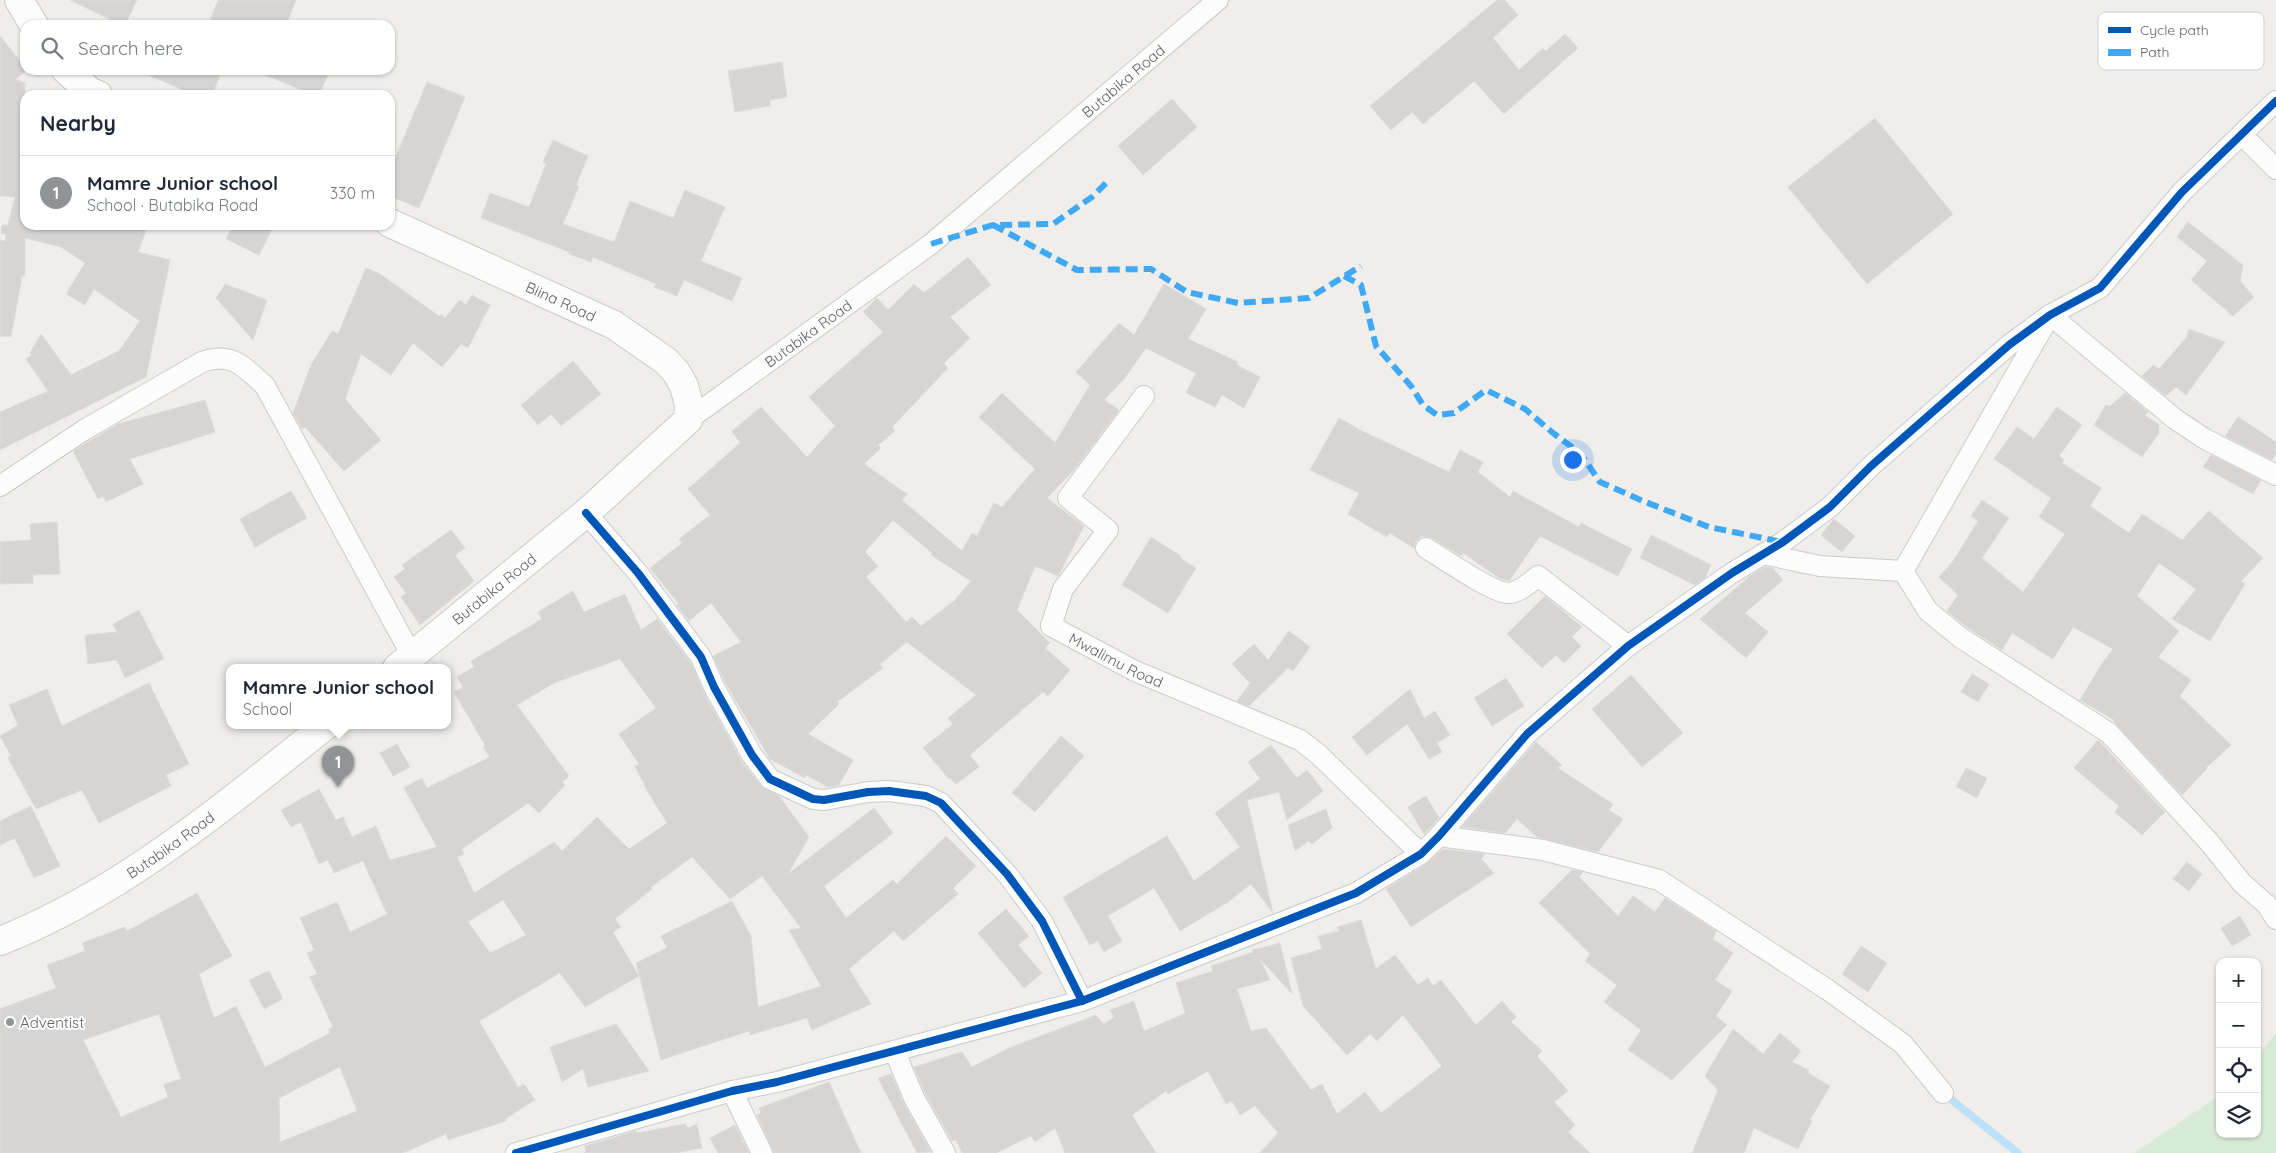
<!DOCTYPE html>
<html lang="en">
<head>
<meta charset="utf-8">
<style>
  :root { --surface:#fff; --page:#f2f2f3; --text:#1f2937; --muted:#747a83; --line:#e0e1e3; --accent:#919496 }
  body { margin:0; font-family:Quicksand,sans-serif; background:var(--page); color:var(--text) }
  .controls { position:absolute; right:15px; bottom:15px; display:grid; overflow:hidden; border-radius:10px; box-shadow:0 1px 4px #0004 }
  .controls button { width:45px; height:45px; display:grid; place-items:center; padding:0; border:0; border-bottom:1px solid var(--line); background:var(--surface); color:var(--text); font:25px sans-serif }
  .you { position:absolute; left:1572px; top:459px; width:18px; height:18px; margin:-12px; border:4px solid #fff; border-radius:50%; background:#1a73e8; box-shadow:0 0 0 8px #1a73e833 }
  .badge { display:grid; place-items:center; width:32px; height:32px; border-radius:50%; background:var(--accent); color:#fff; font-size:16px; font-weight:700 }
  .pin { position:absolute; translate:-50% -41px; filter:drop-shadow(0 1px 2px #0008) }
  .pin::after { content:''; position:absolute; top:26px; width:18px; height:15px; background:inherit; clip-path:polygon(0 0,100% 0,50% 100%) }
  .popup { position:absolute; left:226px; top:664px; width:225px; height:65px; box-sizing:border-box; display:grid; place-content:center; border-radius:10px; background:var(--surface); filter:drop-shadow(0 1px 4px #0005); font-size:16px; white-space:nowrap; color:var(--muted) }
  .popup b { font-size:19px; color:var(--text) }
  .popup::after { content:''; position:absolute; left:50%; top:100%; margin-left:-10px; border:10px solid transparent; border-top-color:var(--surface) }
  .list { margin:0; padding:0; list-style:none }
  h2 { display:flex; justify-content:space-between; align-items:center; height:65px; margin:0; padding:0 20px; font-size:21px }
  h2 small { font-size:16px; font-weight:400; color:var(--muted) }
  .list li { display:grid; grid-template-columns:32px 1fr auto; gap:15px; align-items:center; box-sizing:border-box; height:75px; padding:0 20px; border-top:1px solid var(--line) }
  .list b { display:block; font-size:19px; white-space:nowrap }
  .list p { margin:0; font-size:16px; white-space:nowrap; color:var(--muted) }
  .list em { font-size:16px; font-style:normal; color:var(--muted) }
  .icon { flex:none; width:28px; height:28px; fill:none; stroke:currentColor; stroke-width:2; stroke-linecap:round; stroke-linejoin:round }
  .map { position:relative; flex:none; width:2276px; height:1153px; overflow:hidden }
  .search { position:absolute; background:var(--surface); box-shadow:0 1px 4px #0004; left:20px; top:20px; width:375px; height:55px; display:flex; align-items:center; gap:12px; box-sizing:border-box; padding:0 18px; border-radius:15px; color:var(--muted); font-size:19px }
  .panel { position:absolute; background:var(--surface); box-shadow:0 1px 4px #0004; left:20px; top:90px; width:375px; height:140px; border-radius:15px }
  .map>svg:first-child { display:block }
</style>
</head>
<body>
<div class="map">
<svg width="2276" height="1153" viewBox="0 0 2276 1153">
  <rect width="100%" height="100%" fill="#efeeea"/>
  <path fill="#d8ebd6" d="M2276,1033V1153H2134L2220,1095V1134H2257V1057Z"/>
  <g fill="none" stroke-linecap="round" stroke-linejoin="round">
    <path stroke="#bfe0f9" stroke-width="8" d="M1943,1093L2018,1153"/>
  </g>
  <g fill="#d6d5d3" stroke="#deddd9" fill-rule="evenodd">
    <path d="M70,0H137L125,25H121Z"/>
    <path d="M218,0H296L286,25H208Z"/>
    <path d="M1497,0H1505L1518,15L1493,38L1519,70L1543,48L1546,51L1565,34L1578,48L1504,114L1474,81L1423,124L1412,112L1391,130L1370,106Z"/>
    <path d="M0,36L25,67V70H27L16,79L25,83V225H148L138,252L170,260L146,377L0,450V412L48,391L26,359L32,355L30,353L41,334L71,375L119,351L140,321L94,289L85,305L66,294L85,263L61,247L25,238V276H22L11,337L0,336V240L5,241L6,234L1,233L2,225H8L15,197L0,196Z"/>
    <path d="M782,62L787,97L770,100V106L735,112L728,71Z"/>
    <path d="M136,70H222L212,95H182L184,90Z"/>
    <path d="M253,70H330L319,95H314Z"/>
    <path d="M427,82L465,97L419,208L390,196V171Z"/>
    <path d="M1172,99L1197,127L1143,175L1118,146Z"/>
    <path d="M1875,118L1953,214L1867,284L1788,187Z"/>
    <path d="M553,140L588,156L576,185L579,186L563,224L614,242L630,201L673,218L685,190L725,207L701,261L742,278L732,301L684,280L677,296L654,287L656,284L593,257L591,262L569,254V252L481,218L490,193L529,207L546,164L543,162Z"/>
    <path d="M2188,222L2243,265L2240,281L2254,297L2233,316L2191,280L2207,261L2177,237Z"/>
    <path d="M233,225H274L259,255L226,239Z"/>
    <path d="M968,257L991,285L950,317L970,338L944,363L948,368L892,427L895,431L878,445L881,448L864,464L907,494L902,500L962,551L972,533L977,536L994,503L1002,507L1035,469L979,417L1002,393L1055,443L1090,385L1076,372L1119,323L1134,335L1164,284L1206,309L1188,339L1238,362L1237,365L1260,377L1244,408L1222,395L1215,407L1186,393L1196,373L1146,348L1124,379L1104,400L1119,410L1074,470L1047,498L1084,526L1058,576L1035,566L1017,610L1050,643L1045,648L1070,670L1048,696L1043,692L970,755L979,767L956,784L950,778L949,779L923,748L953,724L948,718L976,695L907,642L880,664L883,668L837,702L839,704L808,734L853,760L839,785L828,787L806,775L805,778L770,759L725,682L713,656L741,642L711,603L689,621L677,605L679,604L650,568L682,543L679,539L710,515L688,489L740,443L732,431L761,407L807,457L835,426L809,397L883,332L863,312L877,298L888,310L914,284L924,293ZM893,520L932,553L931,555L971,581L954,601L921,626L912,617L906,622L866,577L878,566L865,552Z"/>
    <path d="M366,268L380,274L439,316L441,314L445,318L460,300L466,305L472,295L490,305L468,348L461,344L442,367L413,343L391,375L361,354L345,399L381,440L344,471L305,427L302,429L293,413L311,365L332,331L338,334Z"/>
    <path d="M225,284L267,300L253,340L216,298Z"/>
    <path d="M2189,329L2225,342L2186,395L2176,387L2166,396L2142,376L2153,365L2159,369L2186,338Z"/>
    <path d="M573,361L601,394L561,426L551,414L538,425L521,405Z"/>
    <path d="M2125,393L2148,412L2145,415L2159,425V433L2142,457L2094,425L2106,405L2110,406Z"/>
    <path d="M205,400L215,432L130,459L143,484L106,502L103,496L98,499L73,451L118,424Z"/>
    <path d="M2057,407L2082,425L2059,456L2064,460L2062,463L2101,488L2090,506L2129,533L2142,514L2182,540L2209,511L2263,558L2241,581L2245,584L2210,641L2172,619L2196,589L2159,563L2137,596L2179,631L2158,657L2191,680L2180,696L2231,745L2206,768L2207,769L2182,795L2113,721L2114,720L2080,700L2101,665L2113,649L2073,627L2053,659L2012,633L2002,650L1968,628L1947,611L1958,595L1939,577L1953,561L1978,521L1971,516L1982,500L2009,518L1982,558L2023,592L2065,534L2039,517L2051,498L1994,459L2017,427L2034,439Z"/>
    <path d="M2238,417L2276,442V454L2272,460L2225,436Z"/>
    <path d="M1339,418L1364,432L1449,472L1460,450L1483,462L1478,472L1510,497L1513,491L1579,527L1581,523L1632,549L1618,576L1540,536L1509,581L1499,578L1463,553L1461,556L1432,538L1422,536L1416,541L1414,548L1390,533L1387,537L1348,514L1359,493L1310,470Z"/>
    <path d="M2211,455L2261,480L2253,494L2203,467Z"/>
    <path d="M291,491L307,518L255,547L240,519Z"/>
    <path d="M1834,519L1855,536L1842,552L1821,535Z"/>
    <path d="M57,522L60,574L33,575V583L0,584V542L31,540L30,524Z"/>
    <path d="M451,530L465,548L455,555L474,581L420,625L401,597L406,593L394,577L405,569L402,565Z"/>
    <path d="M1651,535L1711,565L1705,578L1695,585L1640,558Z"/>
    <path d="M1151,537L1181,556L1180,558L1196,568L1168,613L1122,585Z"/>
    <path d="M1765,567L1773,568L1783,580L1745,613L1768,632L1746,658L1700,619L1751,575Z"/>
    <path d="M573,591L584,612L625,594L641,630L657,619L691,663L704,693L742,762L761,786L779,796L809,837L788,874L874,808L893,833L824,886L846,918L893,880L897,884L946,836L976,866L953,888L958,894L903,941L894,931L849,969L871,1004L812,1030L807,1018L750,1035L749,1031L661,1060L636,963L667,948L661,936L732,901L751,936L758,1007L821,986L789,930L801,928L762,876L730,899L692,857L651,887L652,889L615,919L621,927L613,932L639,976L585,1007L560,973L479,1021L518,1087L524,1084L535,1100L505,1119L506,1121L448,1140L446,1134L403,1153H0V1009L56,988L47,965L85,951L82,943L125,927L127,931L197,893L232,956L199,974L214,1018L236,1006L265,1067L330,1033L329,1029L333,1027L310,977L317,974L307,953L314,950L300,918L337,902L350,932L387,914L363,861L334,873L328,860L319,864L301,822L291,827L281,810L319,789L336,820L343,817L352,837L376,826L390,860L437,847L404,788L422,778L427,788L490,757L483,747L485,745L454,692L463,687L457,677L474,667L471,661L542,619L538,612ZM620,659L656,708L619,734L639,764L635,766L648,792L667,823L629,849L597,817L562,851L554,842L474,893L457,857L464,854L462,849L528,803L539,813L565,785L562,782L569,776L517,705L554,683ZM503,900L526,935L490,953L468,922ZM159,1014L181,1079L164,1084L168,1097L121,1117L83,1040ZM340,1067L357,1111L280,1142L279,1098Z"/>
    <path d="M1545,596L1582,627L1572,637L1581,646L1564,663L1556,655L1542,668L1507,634Z"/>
    <path d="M139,610L164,659L125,678L117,660L88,664L85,635L117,632L113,624Z"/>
    <path d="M1289,631L1310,647L1293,671L1288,668L1249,706L1237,701L1250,683L1232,664L1254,644L1268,660Z"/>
    <path d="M1972,674L1989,684L1978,702L1961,692Z"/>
    <path d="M1631,675L1683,733L1642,767L1592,709Z"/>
    <path d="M1506,678L1524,706L1492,726L1474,698Z"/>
    <path d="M149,683L189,764L166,775L171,786L99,823L82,790L36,809L8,758L11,756L0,736L18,725L9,705L47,689L62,726Z"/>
    <path d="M1410,689L1424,718L1435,711L1450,735L1437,743L1442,752L1429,759L1407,724L1367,755L1352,737Z"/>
    <path d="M1061,736L1084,756L1035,812L1012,793Z"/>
    <path d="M2098,740L2165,812L2142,835L2115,812L2119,806L2074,768Z"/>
    <path d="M1536,742L1562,765L1558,768L1613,804L1609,810L1623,819L1598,852L1537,837L1517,819L1505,833L1462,827Z"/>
    <path d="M397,744L410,767L393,776L380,753Z"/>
    <path d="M1271,745L1297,778L1307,770L1323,791L1287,820L1279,792L1247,800L1273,913L1251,884L1228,902L1180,931L1154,888L1108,916L1122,941L1104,952L1098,941L1090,945L1063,897L1167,836L1194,881L1240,847L1215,813L1260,779L1248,762Z"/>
    <path d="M1966,768L1987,778L1977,798L1956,787Z"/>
    <path d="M1426,796L1439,818L1424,834L1408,807Z"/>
    <path d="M31,806L60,866L34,878L15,838L0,845V821Z"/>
    <path d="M1326,809L1332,828L1312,844L1309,841L1295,851L1288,825Z"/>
    <path d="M1443,849L1485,854L1481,859L1494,873L1411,927L1386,889L1427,864Z"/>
    <path d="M2187,862L2202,874L2189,891L2173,879Z"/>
    <path d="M1572,870L1583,872L1579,877L1575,873L1618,916L1633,896L1655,912L1665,898L1716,931L1713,939L1733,953L1715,980L1732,991L1716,1016L1727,1025L1672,1080L1628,1050L1641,1030L1604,1002L1617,985L1585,961L1590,954L1539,903Z"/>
    <path d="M1006,909L1029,936L1018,945L1042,973L1024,988L978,933Z"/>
    <path d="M2240,916L2251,935L2232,946L2221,928Z"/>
    <path d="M1361,920L1376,969L1395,955L1418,985L1428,978L1433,986L1441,980L1476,1025L1502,1001L1516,1017L1511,1022L1542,1051L1537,1056L1568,1091L1554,1102L1575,1125L1568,1132L1590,1153H1260L1278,1133L1255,1106L1240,1115L1232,1101L1226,1104L1208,1071L1168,1094L1166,1091L1132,1115L1156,1153H1065L1055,1128L1035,1142L1031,1136L996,1153H962L956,1140L952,1141L925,1093L914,1067L962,1052L972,1067L1009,1048L1096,1015L1104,1024L1114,1017L1110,1010L1134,1001L1144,1031L1184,1014L1185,1012L1176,983L1213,971L1211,966L1254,952L1252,950L1280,943L1292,994L1260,959L1270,980L1237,989L1251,1031L1266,1028L1311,1090L1322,1084L1337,1114L1365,1092L1381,1113L1442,1066L1403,1015L1377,1041L1370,1034L1347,1055L1303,1006L1291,958L1322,949L1318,936L1339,931L1337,927Z"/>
    <path d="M1861,946L1887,963L1868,992L1842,974Z"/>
    <path d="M269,971L283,999L264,1009L249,980Z"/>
    <path d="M616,1024L649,1071L588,1087L583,1069L562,1082L550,1047Z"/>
    <path d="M1733,1029L1763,1054L1780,1033L1801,1051L1792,1062L1809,1070L1808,1073L1830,1086L1810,1120L1812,1121L1798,1149L1754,1128L1744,1153H1692L1718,1090L1705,1076Z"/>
    <path d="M891,1074L904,1104L931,1152L917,1153L878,1078Z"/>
    <path d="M829,1082L861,1153H774L757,1115L761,1113L759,1108Z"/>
    <path d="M685,1124L688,1128L697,1124L702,1148L675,1153H583L586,1152L585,1146L636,1131L637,1133Z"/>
    <path d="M735,1125L749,1153H718L710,1138Z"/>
  </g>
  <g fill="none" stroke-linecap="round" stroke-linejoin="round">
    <g stroke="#cbcccc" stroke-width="22">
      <g id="minor">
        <path d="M2242,135L2276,169"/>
        <path id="s1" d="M1144,396L1068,498L1108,530L1063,589L1051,626L1135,671L1300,740L1318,754L1421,854"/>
        <path id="s2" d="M688,420L931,244L1218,0"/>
        <path d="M0,486L84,430L202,362C232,351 244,367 265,386L412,656"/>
        <path d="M586,513L638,573L701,657L714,687L752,755L770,779L813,799L824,800L868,792L889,791L926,796L941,803L1007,874L1042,921L1082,1001"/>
        <path d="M1426,548C1442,558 1493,593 1508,593C1520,593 1530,582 1538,576L1628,646"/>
        <path d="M1763,554L1820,566L1903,571L1928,611L1961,638L2109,733L2209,842L2242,883L2267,905L2276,919"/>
        <path d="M1903,571L2050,315L2175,419L2205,439L2276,475"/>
        <path d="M1439,836L1543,850L1659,880L1828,990L1903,1044L1943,1093"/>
        <path d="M895,1052L914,1098L945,1153"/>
        <path d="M732,1091L762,1153"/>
        <path d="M516,1153L732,1091L777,1082L1082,1001L1356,893L1421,854L1439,836L1527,734L1628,646L1732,573L1783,542L1830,507L1871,466L2009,345L2050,315L2100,288L2182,192L2276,101"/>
      </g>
    </g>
    <g stroke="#cacacb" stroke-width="30">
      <g id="secondary">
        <path d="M19,0L34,25"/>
        <path d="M66,70L89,91L98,95"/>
        <path id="s3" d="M390,223L614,325L666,361L676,372L684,386L689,405L688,420L586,513L397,668"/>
        <path id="s4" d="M0,941C122,893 224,806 325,726"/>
      </g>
    </g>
    <use href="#minor" stroke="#fdfcfc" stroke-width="20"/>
    <use href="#secondary" stroke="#fdfcfc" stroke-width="28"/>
    <g stroke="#3fa9f5" stroke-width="6" stroke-dasharray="12 6" stroke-linecap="butt">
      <path d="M993,225L1077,270L1151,269L1187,292L1238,303L1309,298L1361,266"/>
      <path d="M931,244L993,225L1053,224L1092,197L1107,182"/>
      <path d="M1344,276L1361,285L1376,346L1411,386L1423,405L1437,415L1454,413L1486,390L1525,409L1553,433L1580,453L1600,482L1643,501L1709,527L1782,542"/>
    </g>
    <g stroke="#fff" stroke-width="11">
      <g id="cycleway">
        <path d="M586,513L638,573L701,657L714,687L752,755L770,779L813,799L824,800L868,792L889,791L926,796L941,803L1007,874L1042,921L1082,1001"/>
        <path d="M516,1153L732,1091L777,1082L1082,1001L1356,893L1421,854L1439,836L1527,734L1628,646L1732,573L1783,542L1830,507L1871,466L2009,345L2050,315L2100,288L2182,192L2276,101"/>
      </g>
    </g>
    <use href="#cycleway" stroke="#0057b8" stroke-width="8"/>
  </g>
  <circle fill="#919496" stroke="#fff" stroke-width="2" cx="10" cy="1022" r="5"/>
  <g text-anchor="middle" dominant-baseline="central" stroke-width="4" stroke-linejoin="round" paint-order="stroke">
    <g font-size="15" fill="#5f6368" stroke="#fff">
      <text stroke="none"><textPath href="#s2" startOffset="552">Butabika Road</textPath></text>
      <text stroke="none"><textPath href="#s3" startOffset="188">Biina Road</textPath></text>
      <text stroke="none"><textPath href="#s2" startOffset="148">Butabika Road</textPath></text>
      <text transform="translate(494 589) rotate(-39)">Butabika Road</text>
      <text stroke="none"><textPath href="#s1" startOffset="365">Mwalimu Road</textPath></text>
      <text stroke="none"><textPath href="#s4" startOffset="196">Butabika Road</textPath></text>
    </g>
    <g font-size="15" fill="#5f6368" stroke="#fff" text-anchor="start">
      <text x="20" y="1022">Adventist</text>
    </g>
  </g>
  <rect x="2098" y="12" width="166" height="58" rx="8" fill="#fff" stroke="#cfd0d2" stroke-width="1"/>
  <rect x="2108" y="27" width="23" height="6" fill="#0057b8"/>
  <rect x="2108" y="49" width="23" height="7" fill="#3fa9f5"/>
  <g font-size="14" fill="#5f6368">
    <text x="2140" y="35">Cycle path</text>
    <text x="2140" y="57">Path</text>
  </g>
</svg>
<div class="controls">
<button>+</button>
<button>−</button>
<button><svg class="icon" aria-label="locate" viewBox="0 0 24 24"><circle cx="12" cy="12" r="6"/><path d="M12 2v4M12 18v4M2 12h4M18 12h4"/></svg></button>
<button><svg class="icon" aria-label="layers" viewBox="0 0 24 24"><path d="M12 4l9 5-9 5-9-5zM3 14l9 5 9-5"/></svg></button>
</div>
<div class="you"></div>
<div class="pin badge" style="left:338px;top:787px">1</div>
<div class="popup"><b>Mamre Junior school</b>School</div>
<div class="search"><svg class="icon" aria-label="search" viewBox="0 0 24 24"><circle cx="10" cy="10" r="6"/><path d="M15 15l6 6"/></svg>Search here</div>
<section class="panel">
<h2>Nearby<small></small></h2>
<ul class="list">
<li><span class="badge">1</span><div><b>Mamre Junior school</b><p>School · Butabika Road</p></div><em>330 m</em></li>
</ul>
</section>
</div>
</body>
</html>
